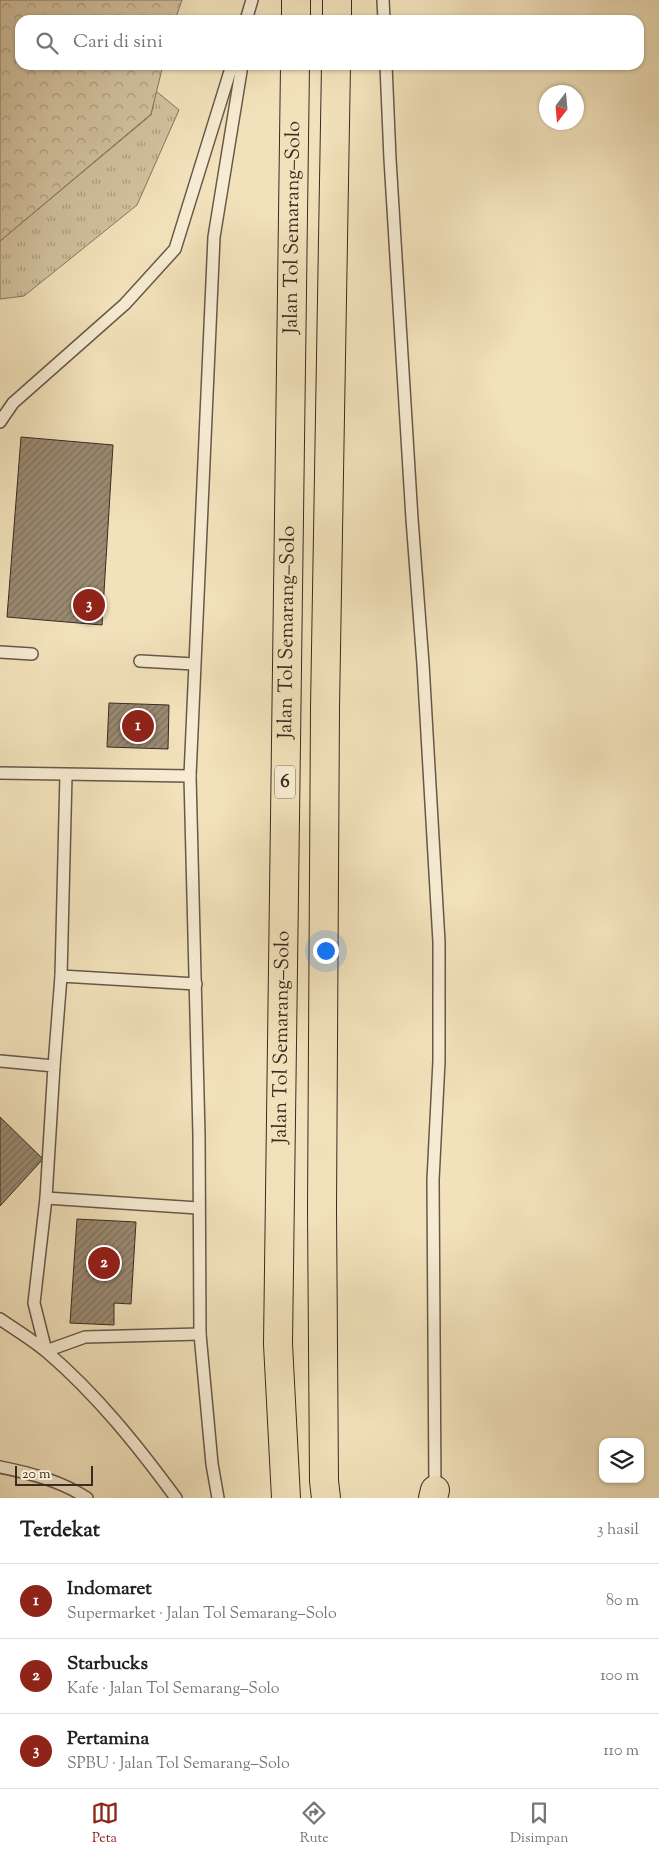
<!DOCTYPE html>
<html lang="id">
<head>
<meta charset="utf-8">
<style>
  :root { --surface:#fff; --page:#f6f6f6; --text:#222; --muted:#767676; --line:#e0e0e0; --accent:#8f2418 }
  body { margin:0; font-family:"Sorts Mill Goudy",serif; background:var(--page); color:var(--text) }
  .controls { position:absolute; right:15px; bottom:15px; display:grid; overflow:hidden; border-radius:10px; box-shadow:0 1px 4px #0004 }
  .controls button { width:45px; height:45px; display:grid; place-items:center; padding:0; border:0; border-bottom:1px solid var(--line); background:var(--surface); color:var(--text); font:25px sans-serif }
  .compass { position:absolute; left:539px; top:85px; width:45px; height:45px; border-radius:50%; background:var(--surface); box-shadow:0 1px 4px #0004; rotate:196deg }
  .scale { position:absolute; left:15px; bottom:12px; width:78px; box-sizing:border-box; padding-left:5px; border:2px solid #3a2a22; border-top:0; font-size:14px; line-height:18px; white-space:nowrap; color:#3a2a22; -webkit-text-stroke:4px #f7ecd3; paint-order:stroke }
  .you { position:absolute; left:325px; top:950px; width:18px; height:18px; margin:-12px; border:4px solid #fff; border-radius:50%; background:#1a73e8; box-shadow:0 0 0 8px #1a73e833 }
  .badge { display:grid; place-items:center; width:32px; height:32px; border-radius:50%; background:var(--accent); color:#fff; font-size:16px; font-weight:700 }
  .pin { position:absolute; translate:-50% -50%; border:2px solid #fff; box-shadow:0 1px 5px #0006 }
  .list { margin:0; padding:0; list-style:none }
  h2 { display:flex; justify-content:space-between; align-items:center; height:65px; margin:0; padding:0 20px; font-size:21px }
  h2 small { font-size:16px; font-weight:400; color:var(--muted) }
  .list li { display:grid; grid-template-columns:32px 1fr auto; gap:15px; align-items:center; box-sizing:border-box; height:75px; padding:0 20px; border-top:1px solid var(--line) }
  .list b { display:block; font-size:19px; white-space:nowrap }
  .list p { margin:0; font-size:16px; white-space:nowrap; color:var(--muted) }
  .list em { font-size:16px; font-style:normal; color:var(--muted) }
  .icon { flex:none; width:28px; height:28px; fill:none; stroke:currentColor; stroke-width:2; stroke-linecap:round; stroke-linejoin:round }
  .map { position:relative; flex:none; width:659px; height:1498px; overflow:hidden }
  .search { position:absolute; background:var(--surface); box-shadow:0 1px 4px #0004; left:15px; right:15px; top:15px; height:55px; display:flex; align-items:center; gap:12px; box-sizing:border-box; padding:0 18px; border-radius:15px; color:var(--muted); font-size:19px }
  .sheet { height:290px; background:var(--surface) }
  nav { display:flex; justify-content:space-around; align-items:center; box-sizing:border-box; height:70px; border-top:1px solid var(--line); background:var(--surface); font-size:14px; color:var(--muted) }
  nav a { display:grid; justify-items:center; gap:2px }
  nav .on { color:var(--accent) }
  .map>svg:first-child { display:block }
</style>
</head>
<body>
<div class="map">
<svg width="659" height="1498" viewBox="0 0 659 1498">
  <defs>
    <pattern id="grass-tufts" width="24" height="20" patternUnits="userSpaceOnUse" patternTransform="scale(1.25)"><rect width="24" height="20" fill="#d3c3a1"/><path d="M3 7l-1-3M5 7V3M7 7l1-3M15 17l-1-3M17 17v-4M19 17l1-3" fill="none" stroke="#ac9f83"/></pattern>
    <pattern id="forest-crowns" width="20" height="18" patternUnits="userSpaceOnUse" patternTransform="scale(1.25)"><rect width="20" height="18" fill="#d3c3a1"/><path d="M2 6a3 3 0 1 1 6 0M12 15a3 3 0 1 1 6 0" fill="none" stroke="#ac9f83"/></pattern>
    <pattern id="building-hatch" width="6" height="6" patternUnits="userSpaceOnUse" patternTransform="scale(1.25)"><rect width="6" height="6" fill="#9a8a72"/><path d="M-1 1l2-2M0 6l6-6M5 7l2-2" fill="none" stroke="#7f715d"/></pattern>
  </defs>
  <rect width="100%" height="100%" fill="#f2e2bb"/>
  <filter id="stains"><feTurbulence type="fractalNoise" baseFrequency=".004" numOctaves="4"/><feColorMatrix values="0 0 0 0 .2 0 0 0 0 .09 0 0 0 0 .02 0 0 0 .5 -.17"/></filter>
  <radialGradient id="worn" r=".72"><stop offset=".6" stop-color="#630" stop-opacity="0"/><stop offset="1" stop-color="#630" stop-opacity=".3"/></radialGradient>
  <path fill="url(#grass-tufts)" stroke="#867662" d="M156,91L179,110L137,205L24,296L0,299V241L151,115Z"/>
  <path fill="url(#forest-crowns)" stroke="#867662" d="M0,0H182L175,20H20V65H163L151,114L0,241Z"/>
  <g fill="url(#building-hatch)" stroke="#3a2a22">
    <path d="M21,437L113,445L102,625L7,617Z"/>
    <path d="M109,703L169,705L168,749L107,747Z"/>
    <path d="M0,1117L43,1159L0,1206Z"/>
    <path d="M77,1219L136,1222L131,1304L114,1303V1325L70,1323Z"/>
  </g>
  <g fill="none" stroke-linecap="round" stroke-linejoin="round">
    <g stroke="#685848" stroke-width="14">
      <g id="service">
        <path d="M383,0L384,20"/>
        <path d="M246,20L252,0"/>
        <path d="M386,65L390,159L412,519L423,664L439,942V1061L433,1180L435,1490"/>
        <path d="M0,422L13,403L125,304L175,249L232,65"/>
        <path d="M0,652L32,654"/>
        <path d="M140,661L194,664"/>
        <path d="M0,773L190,776"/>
        <path d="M61,976L66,775"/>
        <path d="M0,1061L54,1066L46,1198L198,1208"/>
        <path d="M54,1066L61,976L196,984"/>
        <path d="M46,1198L34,1303L46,1351L85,1337L200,1334"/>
        <path d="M0,1319C16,1330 33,1340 47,1352C97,1395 137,1445 176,1498"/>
        <path d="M0,1467C30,1473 61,1481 87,1498"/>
        <path d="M218,1498L212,1464L200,1334L199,1135L190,776L214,237L242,65"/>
      </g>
    </g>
    <g stroke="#3a2a22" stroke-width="30">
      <g id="motorway">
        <path d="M296,20V0"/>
        <path d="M337,20V0"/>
        <path id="s1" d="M286,1498L278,1344L295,65"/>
        <path d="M326,1498L324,1481L322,1209L325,708L336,65"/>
        <path d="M433,1498L435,1490"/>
      </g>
    </g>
    <use href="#service" stroke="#f7ecd3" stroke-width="11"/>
    <use href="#motorway" stroke="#f2e2bb" stroke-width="28"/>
  </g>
  <g text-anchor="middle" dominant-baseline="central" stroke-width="4.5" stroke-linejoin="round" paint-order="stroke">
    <rect fill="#f7ecd3" stroke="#736457" stroke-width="1" x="275" y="765.5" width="20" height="33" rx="4"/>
    <g font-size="19" font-weight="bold" fill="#3a2a22">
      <text x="285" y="782">6</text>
    </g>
    <g font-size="20" fill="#3a2a22" stroke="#f7ecd3">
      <text stroke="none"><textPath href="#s1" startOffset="1271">Jalan Tol Semarang–Solo</textPath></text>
      <text stroke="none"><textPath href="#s1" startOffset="866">Jalan Tol Semarang–Solo</textPath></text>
      <text stroke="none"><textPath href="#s1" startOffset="461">Jalan Tol Semarang–Solo</textPath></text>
    </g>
  </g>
  <rect width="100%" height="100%" filter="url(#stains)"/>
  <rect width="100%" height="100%" fill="url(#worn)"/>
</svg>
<div class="controls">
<button><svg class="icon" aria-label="layers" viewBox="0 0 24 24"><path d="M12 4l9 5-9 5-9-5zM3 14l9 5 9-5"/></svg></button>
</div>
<svg class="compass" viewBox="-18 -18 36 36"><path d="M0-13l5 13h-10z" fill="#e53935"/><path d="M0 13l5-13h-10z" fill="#767676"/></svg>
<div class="scale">20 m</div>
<div class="you"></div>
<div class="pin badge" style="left:138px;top:726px">1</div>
<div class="pin badge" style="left:104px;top:1263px">2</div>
<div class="pin badge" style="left:89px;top:605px">3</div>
<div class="search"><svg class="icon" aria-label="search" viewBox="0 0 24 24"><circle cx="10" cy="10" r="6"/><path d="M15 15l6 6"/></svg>Cari di sini</div>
</div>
<section class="sheet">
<h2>Terdekat<small>3 hasil</small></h2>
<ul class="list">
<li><span class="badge">1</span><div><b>Indomaret</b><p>Supermarket · Jalan Tol Semarang–Solo</p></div><em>80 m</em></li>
<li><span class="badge">2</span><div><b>Starbucks</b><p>Kafe · Jalan Tol Semarang–Solo</p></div><em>100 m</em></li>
<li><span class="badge">3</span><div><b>Pertamina</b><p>SPBU · Jalan Tol Semarang–Solo</p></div><em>110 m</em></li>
</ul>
</section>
<nav>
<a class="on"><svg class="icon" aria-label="map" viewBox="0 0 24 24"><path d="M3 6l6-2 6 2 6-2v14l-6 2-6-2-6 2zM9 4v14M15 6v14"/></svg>Peta</a>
<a><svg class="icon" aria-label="directions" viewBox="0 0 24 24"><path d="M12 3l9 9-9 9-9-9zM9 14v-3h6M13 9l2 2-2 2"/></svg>Rute</a>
<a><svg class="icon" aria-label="saved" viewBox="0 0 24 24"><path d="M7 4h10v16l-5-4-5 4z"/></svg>Disimpan</a>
</nav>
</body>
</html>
